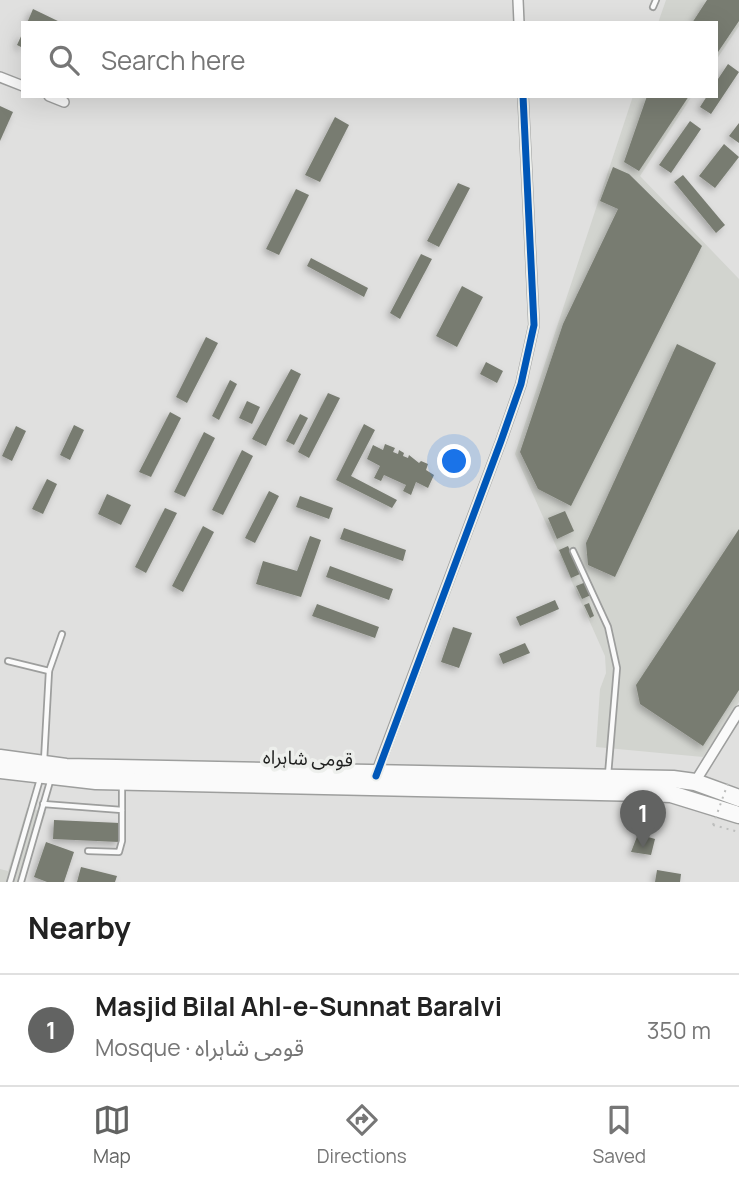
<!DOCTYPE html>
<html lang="en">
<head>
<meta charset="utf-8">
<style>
  :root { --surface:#fff; --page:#f2f2f2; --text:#222; --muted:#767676; --line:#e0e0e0; --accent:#626362 }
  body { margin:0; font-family:Manrope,"Noto Sans Arabic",sans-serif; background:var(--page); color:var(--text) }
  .you { position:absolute; left:455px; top:462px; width:24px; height:24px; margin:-18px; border:5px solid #fff; border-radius:50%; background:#1a73e8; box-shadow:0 0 0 10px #1a73e833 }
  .badge { display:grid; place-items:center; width:46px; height:46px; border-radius:50%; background:var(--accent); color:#fff; font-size:23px; font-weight:700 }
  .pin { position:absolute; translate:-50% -58px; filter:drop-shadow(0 2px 4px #0008) }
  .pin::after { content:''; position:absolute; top:37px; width:24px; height:21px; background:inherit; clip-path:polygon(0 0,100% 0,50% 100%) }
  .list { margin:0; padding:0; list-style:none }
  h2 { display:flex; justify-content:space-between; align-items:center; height:91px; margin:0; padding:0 28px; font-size:30px }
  h2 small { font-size:23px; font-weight:400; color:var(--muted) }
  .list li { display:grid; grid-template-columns:46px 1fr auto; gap:21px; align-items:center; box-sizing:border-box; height:112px; padding:0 28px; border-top:2px solid var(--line) }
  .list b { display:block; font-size:26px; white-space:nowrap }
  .list p { margin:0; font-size:23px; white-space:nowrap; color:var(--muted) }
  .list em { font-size:23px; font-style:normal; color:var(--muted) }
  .icon { flex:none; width:38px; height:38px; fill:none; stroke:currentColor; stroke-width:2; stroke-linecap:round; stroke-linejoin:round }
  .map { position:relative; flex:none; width:739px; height:882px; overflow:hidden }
  .search { position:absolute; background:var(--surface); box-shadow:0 7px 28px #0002; left:21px; right:21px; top:21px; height:77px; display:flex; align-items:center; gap:18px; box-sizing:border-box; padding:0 24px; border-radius:0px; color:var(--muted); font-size:26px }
  .sheet { height:203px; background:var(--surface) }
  nav { display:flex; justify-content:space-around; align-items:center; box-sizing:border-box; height:98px; border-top:2px solid var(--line); background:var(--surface); font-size:19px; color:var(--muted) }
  nav a { display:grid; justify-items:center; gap:4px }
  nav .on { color:var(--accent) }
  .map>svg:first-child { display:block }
</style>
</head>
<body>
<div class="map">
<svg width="739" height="882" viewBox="0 0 739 882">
  <defs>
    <filter id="shadow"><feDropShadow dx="-3" dy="3" stdDeviation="3.5" flood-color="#0004"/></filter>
  </defs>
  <rect width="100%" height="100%" fill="#e0e0df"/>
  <g fill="#d2d4cf">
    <path d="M666,0H739V26L716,60V23H658Z"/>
    <path d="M633,96H692L640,176L739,279V702L703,757L596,747L600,689L606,673L605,656L515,454Z"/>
    <path d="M27,808L46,812L23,882H0V869L8,871Z"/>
  </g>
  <g fill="#787c71" filter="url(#shadow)">
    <path d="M707,0H739V21L716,55V23H692Z"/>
    <path d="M33,9L62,23H27Z"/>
    <path d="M23,32V48L17,45Z"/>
    <path d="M728,64L739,72L711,114L700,107L707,96H716V82Z"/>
    <path d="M647,96H689L639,171L624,162Z"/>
    <path d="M0,106L13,112L0,141Z"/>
    <path d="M335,117L349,125L320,182L305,175Z"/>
    <path d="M690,121L701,129L671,173L659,165Z"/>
    <path d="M739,123V143L729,136Z"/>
    <path d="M724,144L739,157L715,188L699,176Z"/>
    <path d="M613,167L629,174L702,246L571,506L538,489L520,452L563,324L618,209L600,201Z"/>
    <path d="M683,175L725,225L716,233L674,182Z"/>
    <path d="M458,183L470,188L439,247L427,241Z"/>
    <path d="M296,189L309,195L279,255L266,249Z"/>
    <path d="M421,254L432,259L400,319L390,313Z"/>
    <path d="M311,258L368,288L364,297L307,266Z"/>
    <path d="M462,286L483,297L457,347L436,336Z"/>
    <path d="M206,337L218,343L187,403L176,397Z"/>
    <path d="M677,344L716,363L615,577L588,565L586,543Z"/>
    <path d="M486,362L503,371L497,383L480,374Z"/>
    <path d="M291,369L301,374L266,446L252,439Z"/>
    <path d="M230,380L237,384L219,420L212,416Z"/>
    <path d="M328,393L340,398L309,458L298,452Z"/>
    <path d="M247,401L260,407L252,424L239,418Z"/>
    <path d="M170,412L181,418L151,477L139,472Z"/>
    <path d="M300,414L308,418L294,445L286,441Z"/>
    <path d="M364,424L375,430L351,476L397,500L392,508L336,480Z"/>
    <path d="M74,425L84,430L70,460L60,455Z"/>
    <path d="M16,426L26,431L12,461L2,456Z"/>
    <path d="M204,432L215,438L185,497L174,492Z"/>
    <path d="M385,444L395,448L393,452L398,454L399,450L404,453L403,456L408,458L409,455L419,463L421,461L428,464L426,470L434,475L428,488L416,482L411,495L403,491L406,485L384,475L381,481L374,478L380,466L367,459L373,445L383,450Z"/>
    <path d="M242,450L253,456L223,515L212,510Z"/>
    <path d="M47,479L57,484L43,514L32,509Z"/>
    <path d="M269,491L279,496L255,543L245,538Z"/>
    <path d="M107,494L131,505L121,525L98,514Z"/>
    <path d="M300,496L333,508L329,519L296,507Z"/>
    <path d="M165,508L177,513L146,573L135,567Z"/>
    <path d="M565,511L574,531L557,539L548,518Z"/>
    <path d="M203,526L214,532L183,592L172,586Z"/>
    <path d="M344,528L406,550L403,561L340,539Z"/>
    <path d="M739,529V690L703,746L640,704L636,685Z"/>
    <path d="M310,536L321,540L301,597L256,584L263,561L297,571Z"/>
    <path d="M568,546L580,574L571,578L559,550Z"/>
    <path d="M330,566L393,589L389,600L326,577Z"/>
    <path d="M586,582L591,595L582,599L576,586Z"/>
    <path d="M555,600L559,609L520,626L516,617Z"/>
    <path d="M589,603L594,616L590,618L584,605Z"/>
    <path d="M317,604L379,627L375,638L312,616Z"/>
    <path d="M453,627L472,633L459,668L441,662Z"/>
    <path d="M525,643L530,653L503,664L499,654Z"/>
    <path d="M54,820L120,823L119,842L53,839Z"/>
    <path d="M638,834L655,839L651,855L631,852Z"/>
    <path d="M46,842L74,852L64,882H47L34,877Z"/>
    <path d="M81,867L117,876L115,882H77Z"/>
    <path d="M657,870L681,874L680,882H655Z"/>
  </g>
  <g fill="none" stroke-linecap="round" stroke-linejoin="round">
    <g stroke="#9d9e9d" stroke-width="8">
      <g id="lane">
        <path d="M653,7L656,0"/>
        <path d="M573,551L608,627L617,668L608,775"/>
        <path d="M8,661L49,671"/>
        <path d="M44,761L49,671L62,634"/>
        <path d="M43,804L122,810"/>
        <path d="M88,851L119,852L122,841V786"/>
        <path d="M10,882L40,779"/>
        <path d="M21,882L51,778"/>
      </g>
    </g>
    <g stroke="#9d9e9d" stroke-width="12">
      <g id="street">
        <path d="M518,0L519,23"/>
        <path d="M0,77L23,86"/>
        <path d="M49,96L64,102"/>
        <path d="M376,774L501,441L521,384L534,325L523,96"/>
        <path d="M695,782L739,711"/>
      </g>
    </g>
    <g stroke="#9d9e9d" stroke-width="19">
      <g id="highway">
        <path d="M0,758L66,767L673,779L695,782L739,798"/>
        <path d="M0,770L96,781L645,793L671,794L739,815"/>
      </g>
    </g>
    <path stroke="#bdbebd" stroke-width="2" stroke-dasharray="2 5" stroke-linecap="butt" d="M713,825L739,832"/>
    <use href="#lane" stroke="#fafafa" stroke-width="4.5"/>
    <use href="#street" stroke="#fafafa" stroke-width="9"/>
    <use href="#highway" stroke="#fafafa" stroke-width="16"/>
    <path stroke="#bdbebd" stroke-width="2" stroke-dasharray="2 5" stroke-linecap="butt" d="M713,825L728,783"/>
    <g stroke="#edefec" stroke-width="11">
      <path id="cycleway" d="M376,776L501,441L521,384L534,325L523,96"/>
    </g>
    <use href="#cycleway" stroke="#0057b8" stroke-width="7"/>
  </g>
  <g text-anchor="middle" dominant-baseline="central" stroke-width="7" stroke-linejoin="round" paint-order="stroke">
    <g font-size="19" fill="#1e1f1e" stroke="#edefec">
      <text transform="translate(308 758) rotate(2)">قومی شاہراہ</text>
    </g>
  </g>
</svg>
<div class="you"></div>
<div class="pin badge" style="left:643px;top:848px">1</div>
<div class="search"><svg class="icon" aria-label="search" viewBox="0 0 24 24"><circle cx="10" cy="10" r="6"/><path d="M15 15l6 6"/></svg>Search here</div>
</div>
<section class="sheet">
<h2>Nearby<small></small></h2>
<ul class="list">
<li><span class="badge">1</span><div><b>Masjid Bilal Ahl-e-Sunnat Baralvi</b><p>Mosque · قومی شاہراہ</p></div><em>350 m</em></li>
</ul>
</section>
<nav>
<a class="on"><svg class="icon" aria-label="map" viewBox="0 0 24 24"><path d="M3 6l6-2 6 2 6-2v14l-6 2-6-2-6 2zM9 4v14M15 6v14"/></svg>Map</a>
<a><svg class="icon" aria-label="directions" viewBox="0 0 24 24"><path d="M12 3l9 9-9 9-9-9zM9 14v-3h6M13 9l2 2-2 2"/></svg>Directions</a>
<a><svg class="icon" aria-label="saved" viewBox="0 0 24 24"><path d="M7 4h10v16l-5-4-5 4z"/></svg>Saved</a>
</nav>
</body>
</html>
